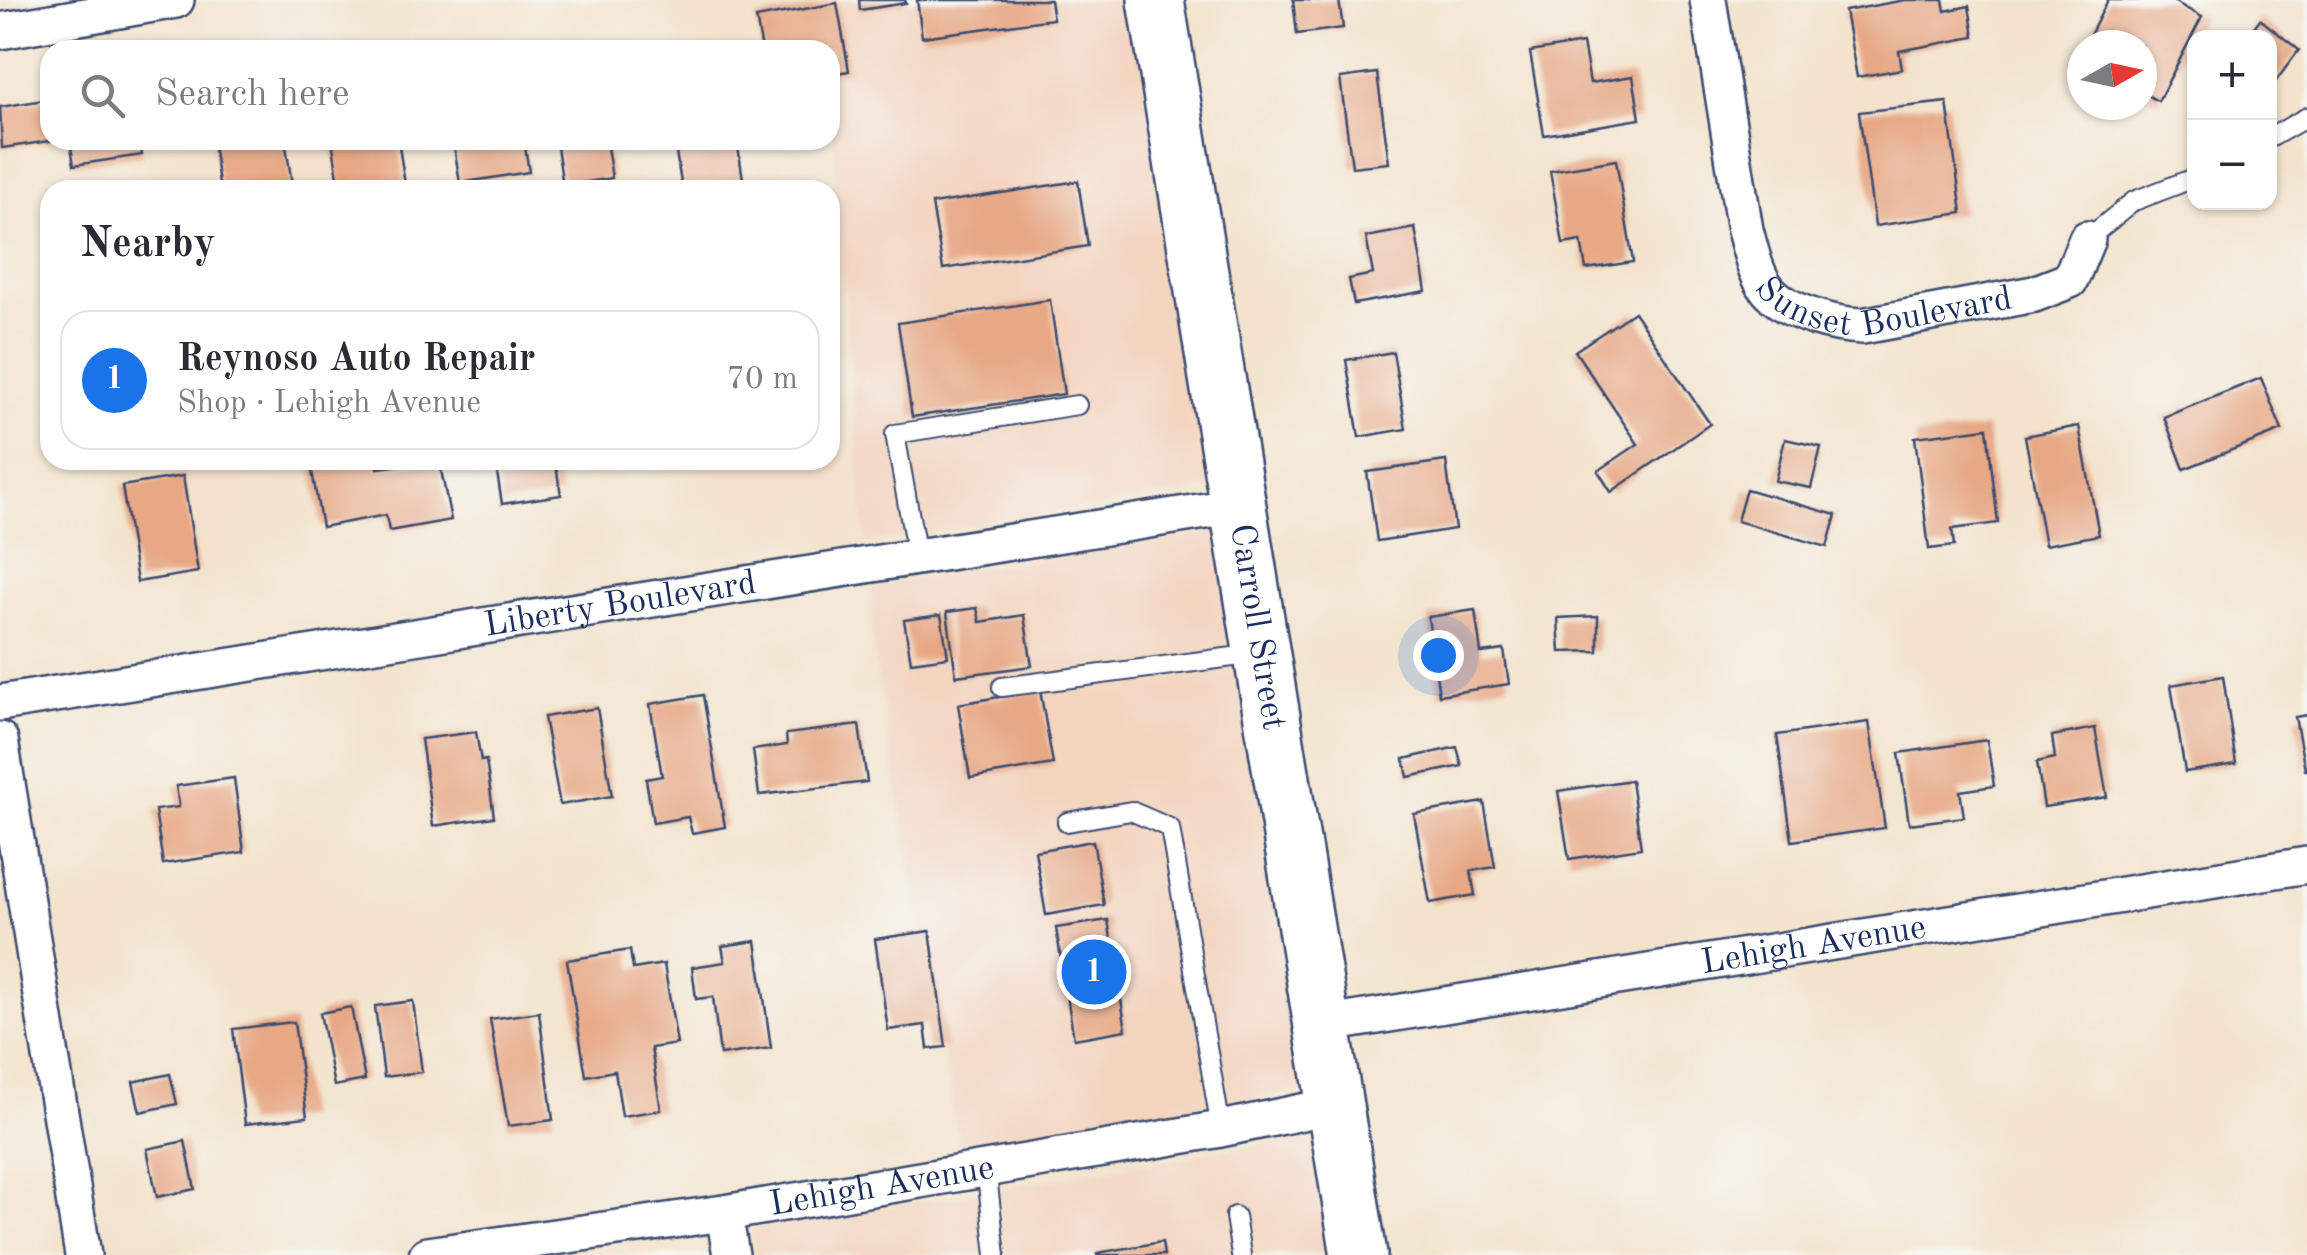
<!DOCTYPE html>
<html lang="en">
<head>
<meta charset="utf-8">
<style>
  :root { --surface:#fff; --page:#f2f2f3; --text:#2b2b33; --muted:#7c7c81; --line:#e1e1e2; --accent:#1a73e8 }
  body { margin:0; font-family:"Old Standard TT",serif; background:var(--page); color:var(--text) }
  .controls { position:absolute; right:30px; top:30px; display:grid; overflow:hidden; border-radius:20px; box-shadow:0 2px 8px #0004 }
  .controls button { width:90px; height:90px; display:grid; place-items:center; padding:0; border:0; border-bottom:2px solid var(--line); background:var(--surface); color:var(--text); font:50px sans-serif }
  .compass { position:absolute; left:2067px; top:30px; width:90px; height:90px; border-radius:50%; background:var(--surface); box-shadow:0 2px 8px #0004; rotate:81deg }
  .you { position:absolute; left:1438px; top:655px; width:35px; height:35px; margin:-25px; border:8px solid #fff; border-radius:50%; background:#1a73e8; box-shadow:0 0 0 15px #1a73e833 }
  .badge { display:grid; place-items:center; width:65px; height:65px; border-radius:50%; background:var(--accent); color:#fff; font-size:32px; font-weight:700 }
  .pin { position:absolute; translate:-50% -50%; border:5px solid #fff; box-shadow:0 2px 10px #0006 }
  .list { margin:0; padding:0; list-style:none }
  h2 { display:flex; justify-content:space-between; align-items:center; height:130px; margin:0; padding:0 40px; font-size:42px }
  h2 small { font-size:32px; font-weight:400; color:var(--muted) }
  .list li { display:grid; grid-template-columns:65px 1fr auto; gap:30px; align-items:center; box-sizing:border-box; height:140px; margin:0 20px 20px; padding:0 20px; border:2px solid var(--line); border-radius:30px }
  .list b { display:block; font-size:38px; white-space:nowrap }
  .list p { margin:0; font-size:32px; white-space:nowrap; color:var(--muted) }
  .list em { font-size:32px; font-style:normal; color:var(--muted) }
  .icon { flex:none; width:55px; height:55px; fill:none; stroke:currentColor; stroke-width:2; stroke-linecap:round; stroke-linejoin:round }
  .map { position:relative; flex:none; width:2307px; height:1255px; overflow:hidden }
  .search { position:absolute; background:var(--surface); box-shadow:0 2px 8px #0004; left:40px; top:40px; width:800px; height:110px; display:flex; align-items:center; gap:25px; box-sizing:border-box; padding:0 35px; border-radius:30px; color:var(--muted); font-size:38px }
  .panel { position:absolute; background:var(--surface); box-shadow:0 2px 8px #0004; left:40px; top:180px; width:800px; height:290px; border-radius:30px }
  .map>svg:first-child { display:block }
</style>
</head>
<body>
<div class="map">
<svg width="2307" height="1255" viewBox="0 0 2307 1255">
  <rect width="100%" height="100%" fill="#f6f6f2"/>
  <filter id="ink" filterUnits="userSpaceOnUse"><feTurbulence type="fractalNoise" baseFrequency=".01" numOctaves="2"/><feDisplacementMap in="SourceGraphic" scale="20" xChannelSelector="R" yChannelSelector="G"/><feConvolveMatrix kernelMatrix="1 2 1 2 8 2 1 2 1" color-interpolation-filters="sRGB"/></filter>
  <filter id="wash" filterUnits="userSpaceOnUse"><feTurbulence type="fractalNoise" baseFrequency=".0048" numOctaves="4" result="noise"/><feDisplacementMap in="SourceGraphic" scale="40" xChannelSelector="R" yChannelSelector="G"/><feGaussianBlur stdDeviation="2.25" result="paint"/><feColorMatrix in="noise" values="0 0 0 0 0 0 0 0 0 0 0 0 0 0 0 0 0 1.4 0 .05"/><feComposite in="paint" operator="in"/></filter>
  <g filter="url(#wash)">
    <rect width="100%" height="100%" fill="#f3e3cc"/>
    <g fill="#f3d4bf">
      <path d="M821,0H1132L1210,488L865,543L830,113V50H825Z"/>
      <path d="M1217,531L1308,1089L1217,1108L960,1150L874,653L868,586Z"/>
      <path d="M1315,1132L1333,1255H755L751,1230L1224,1150Z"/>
    </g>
    <g id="blocks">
      <g fill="#e7a885">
        <path d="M859,0H905L906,3L860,10Z"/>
        <path d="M917,0H1050L1053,19L922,37Z"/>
        <path d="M1293,0H1339L1343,28L1297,34Z"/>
        <path d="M1905,0H1943L1945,11L1969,6L1974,37L1899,51L1902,69L1857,77L1845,11Z"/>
        <path d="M2108,0H2171L2202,17L2158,101L2142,92V45H2085Z"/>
        <path d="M837,3L849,71L830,74V50H762L756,18Z"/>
        <path d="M2260,19L2299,50L2270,89V38H2246Z"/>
        <path d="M1583,43L1590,83L1633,76L1640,119L1544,135L1530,52Z"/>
        <path d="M1377,73L1389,163L1352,167L1340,78Z"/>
        <path d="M50,99V141L2,148L0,107Z"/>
        <path d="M1947,102L1962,213L1875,226L1859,112Z"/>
        <path d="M70,140H140L142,155L74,165Z"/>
        <path d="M238,140H285L293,190H220L213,144Z"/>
        <path d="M332,140H398L406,190H340Z"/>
        <path d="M453,140H524L529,172L460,183Z"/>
        <path d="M556,140H606L612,178L563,186Z"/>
        <path d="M674,140H737L743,179L682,189Z"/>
        <path d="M1616,160L1633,262L1586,269L1581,241L1563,244L1550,171Z"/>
        <path d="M1078,181L1088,246L943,269L932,204Z"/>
        <path d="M158,183L159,190H128V188Z"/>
        <path d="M1415,228L1426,291L1354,304L1349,279L1373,274L1366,237Z"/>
        <path d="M1050,300L1064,394L912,417L898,323Z"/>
        <path d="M1634,312L1710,424L1611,492L1598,471L1638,444L1575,351Z"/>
        <path d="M1393,352L1406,429L1359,437L1346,360Z"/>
        <path d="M2261,378L2282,430L2184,469L2164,417Z"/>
        <path d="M2079,426L2099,535L2045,545L2025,436Z"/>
        <path d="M1987,428L1998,523L1952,529L1954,546L1929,549L1915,437Z"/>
        <path d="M1785,439L1821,447L1811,488L1775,481Z"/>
        <path d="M310,460H377L378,468L439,460L451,520L389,531L386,515L322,527Z"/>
        <path d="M495,460H555L561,495L502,504Z"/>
        <path d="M1446,461L1455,529L1377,541L1367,472Z"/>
        <path d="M183,476L198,572L137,582L122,486Z"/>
        <path d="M1746,489L1836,515L1827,547L1737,521Z"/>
        <path d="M977,608L980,622L1024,615L1032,666L956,676L947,612Z"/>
        <path d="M1475,610L1481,653L1504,650L1509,684L1439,695L1428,617Z"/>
        <path d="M941,615L948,657L911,662L904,620Z"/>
        <path d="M1598,616V651L1560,652L1558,618Z"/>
        <path d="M2223,676L2236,764L2185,772L2171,685Z"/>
        <path d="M1040,690L1053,764L970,778L958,704Z"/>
        <path d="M703,695L725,827L692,833L688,817L653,823L646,779L662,776L650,704Z"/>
        <path d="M597,708L612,796L560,805L544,717Z"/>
        <path d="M2307,715V770H2305L2295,717Z"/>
        <path d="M1869,722L1885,828L1792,841L1777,735Z"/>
        <path d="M859,725L867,782L759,795L753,750L787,745L786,734Z"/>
        <path d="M2095,728L2107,797L2044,807L2037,762L2055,758L2052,736Z"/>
        <path d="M476,732L481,761L486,760L494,817L433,826L421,739Z"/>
        <path d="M1987,740L1994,786L1960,791L1964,817L1909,824L1899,753Z"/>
        <path d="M1457,747L1462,766L1408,777L1404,759Z"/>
        <path d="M234,778L244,852L163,864L155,810L179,807L176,786Z"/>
        <path d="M1631,780L1641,848L1569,859L1558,791Z"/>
        <path d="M1484,802L1495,867L1471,871L1475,895L1430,903L1414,814Z"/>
        <path d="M1093,841L1104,905L1046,915L1035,851Z"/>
        <path d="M1108,920L1126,1030L1074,1039L1056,928Z"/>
        <path d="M930,931L946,1047L928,1049L925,1025L888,1030L875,939Z"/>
        <path d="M756,941L771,1048L720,1055L713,997L696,999L692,967L725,962L722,946Z"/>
        <path d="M630,950L633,969L664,964L677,1044L651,1048L661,1110L622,1116L615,1071L586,1076L567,960Z"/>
        <path d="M413,1001L422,1072L384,1077L375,1006Z"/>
        <path d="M351,1007L365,1080L334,1086L320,1013Z"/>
        <path d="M539,1012L553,1120L508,1126L490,1019Z"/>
        <path d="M294,1022L307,1117L245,1124L233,1029Z"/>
        <path d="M170,1074L177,1104L140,1112L133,1082Z"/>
        <path d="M185,1141L195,1189L157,1197L147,1149Z"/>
        <path d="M1162,1242L1164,1255H1097V1253Z"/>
      </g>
    </g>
  </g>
  <g filter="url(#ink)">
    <use href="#blocks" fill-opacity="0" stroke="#3b4a6e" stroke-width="2.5"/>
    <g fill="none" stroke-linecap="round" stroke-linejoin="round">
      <g stroke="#3b4a6e" stroke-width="22">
        <g id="service">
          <path d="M2270,138L2307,117"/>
          <path d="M2087,239L2134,201L2194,178"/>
          <path d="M917,556L895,434L1077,405"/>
          <path d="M1002,687L1256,654"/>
          <path d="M1067,822L1131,811L1170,828L1221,1129"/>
          <path d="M986,1167L996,1255"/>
          <path d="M1235,1216L1241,1255"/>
        </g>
      </g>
      <g stroke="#3b4a6e" stroke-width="40">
        <g id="minor">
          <path id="s1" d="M1708,0L1745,230C1751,251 1756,280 1773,295C1794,315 1835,325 1862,326L2034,294L2070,280L2087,239"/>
          <path d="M0,31L176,0"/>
          <path id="s2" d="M0,703L1237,506"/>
          <path d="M0,740L83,1255"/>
          <path id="s3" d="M1322,1025L2307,865"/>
          <path d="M724,1213L731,1255"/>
          <path id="s4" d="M427,1255L724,1213L1221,1129L1335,1105"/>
        </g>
      </g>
      <g stroke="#3b4a6e" stroke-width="60">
        <g id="primary">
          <path id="s5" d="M1156,0L1359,1255"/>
        </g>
      </g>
      <use href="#service" stroke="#fff" stroke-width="18"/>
      <use href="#minor" stroke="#fff" stroke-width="35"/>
      <use href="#primary" stroke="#fff" stroke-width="55"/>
    </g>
  </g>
  <g text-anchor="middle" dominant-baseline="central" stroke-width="8" stroke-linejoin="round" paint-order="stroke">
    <g font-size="35" fill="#1b2f5e" stroke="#f6f6f2">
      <text stroke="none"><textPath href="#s1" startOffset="420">Sunset Boulevard</textPath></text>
      <text stroke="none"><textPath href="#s2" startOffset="628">Liberty Boulevard</textPath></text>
      <text stroke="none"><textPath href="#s5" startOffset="635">Carroll Street</textPath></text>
      <text stroke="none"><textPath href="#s3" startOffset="498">Lehigh Avenue</textPath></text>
      <text stroke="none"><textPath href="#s4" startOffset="460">Lehigh Avenue</textPath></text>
    </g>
  </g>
</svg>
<div class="controls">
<button>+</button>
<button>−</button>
</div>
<svg class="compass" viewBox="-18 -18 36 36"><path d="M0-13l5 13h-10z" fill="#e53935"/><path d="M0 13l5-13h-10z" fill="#7c7c81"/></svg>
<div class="you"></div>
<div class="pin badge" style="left:1094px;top:972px">1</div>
<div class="search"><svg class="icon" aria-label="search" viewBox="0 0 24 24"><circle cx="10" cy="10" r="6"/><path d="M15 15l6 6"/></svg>Search here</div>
<section class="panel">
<h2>Nearby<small></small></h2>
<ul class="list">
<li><span class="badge">1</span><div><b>Reynoso Auto Repair</b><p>Shop · Lehigh Avenue</p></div><em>70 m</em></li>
</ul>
</section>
</div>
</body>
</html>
